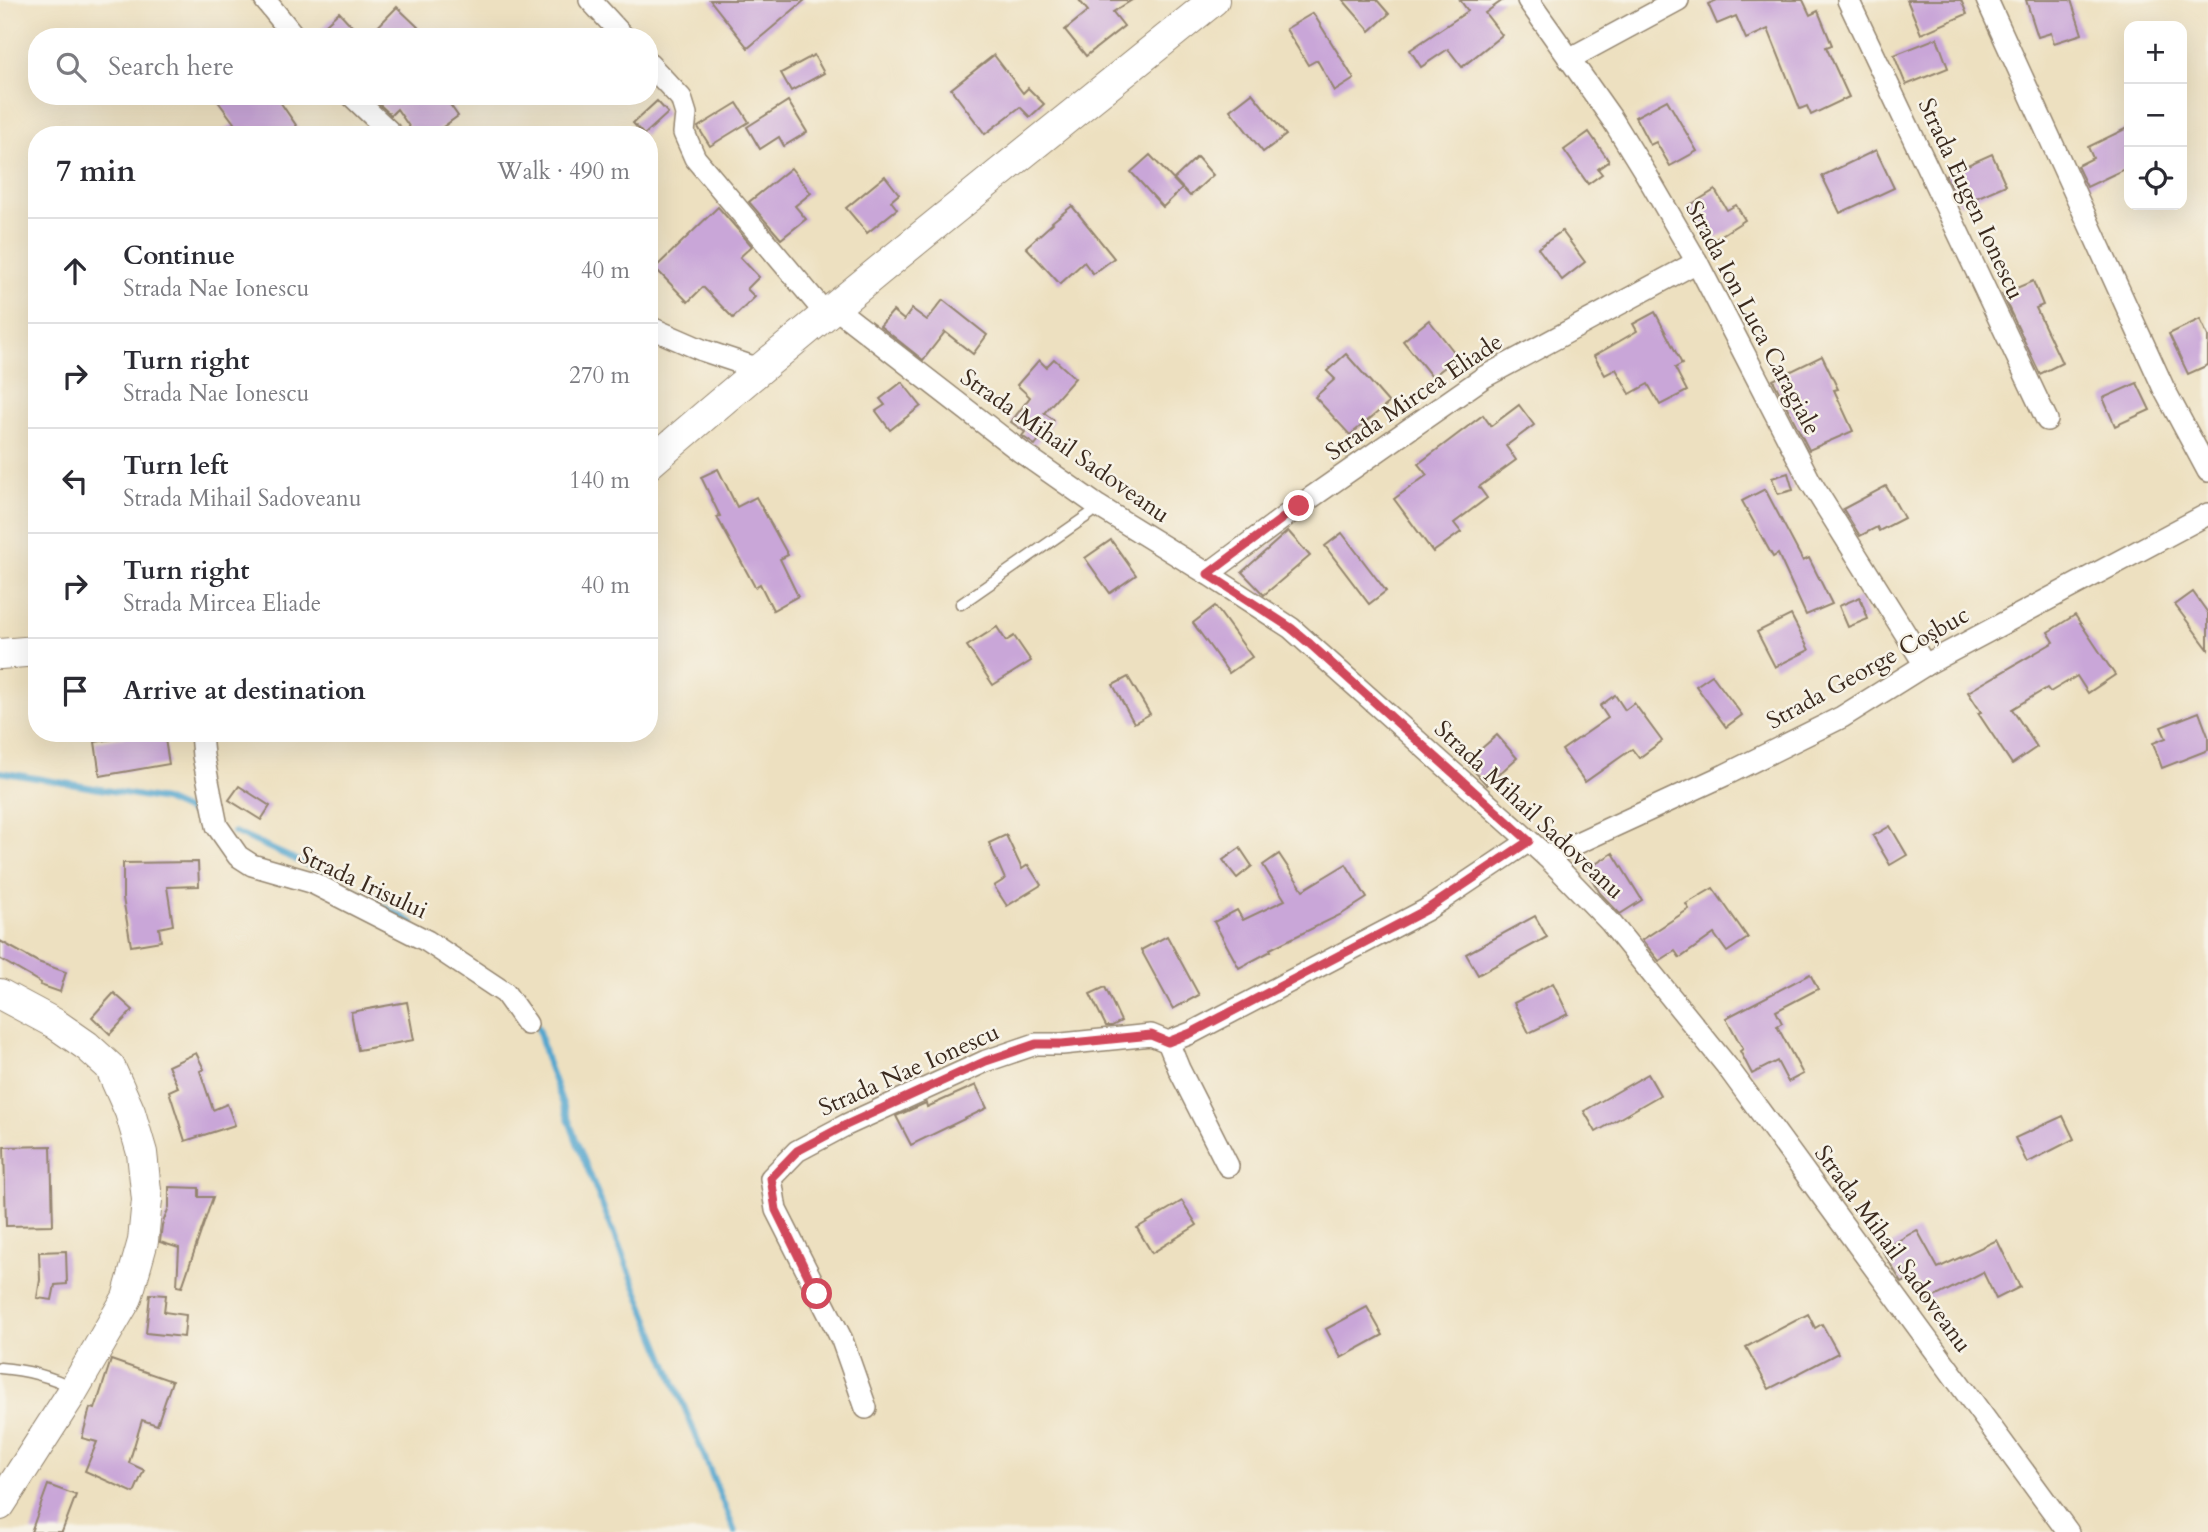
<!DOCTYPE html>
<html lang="en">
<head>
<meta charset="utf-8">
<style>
  :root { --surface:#fff; --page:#f2f2f3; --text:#2b2b33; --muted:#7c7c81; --line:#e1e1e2 }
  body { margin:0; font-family:Cardo,serif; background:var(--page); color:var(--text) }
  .controls { position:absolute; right:21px; top:21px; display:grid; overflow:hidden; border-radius:14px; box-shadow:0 7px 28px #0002 }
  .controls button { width:63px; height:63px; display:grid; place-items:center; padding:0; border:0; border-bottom:2px solid var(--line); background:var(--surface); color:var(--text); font:35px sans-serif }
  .stop { position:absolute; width:21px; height:21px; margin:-16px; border:5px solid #d1495b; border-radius:50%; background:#fff }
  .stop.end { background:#d1495b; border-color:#fff; box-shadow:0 2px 7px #0008 }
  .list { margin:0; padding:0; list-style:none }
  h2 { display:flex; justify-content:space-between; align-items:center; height:91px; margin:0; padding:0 28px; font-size:30px }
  h2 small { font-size:23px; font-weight:400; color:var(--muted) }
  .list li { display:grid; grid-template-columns:46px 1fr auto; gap:21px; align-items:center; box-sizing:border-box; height:105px; padding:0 28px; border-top:2px solid var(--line) }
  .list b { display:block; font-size:26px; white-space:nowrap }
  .list p { margin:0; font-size:23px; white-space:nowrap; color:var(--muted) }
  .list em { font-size:23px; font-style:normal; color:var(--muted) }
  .icon { flex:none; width:38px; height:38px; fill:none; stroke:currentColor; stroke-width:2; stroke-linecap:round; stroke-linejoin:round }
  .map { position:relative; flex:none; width:2208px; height:1532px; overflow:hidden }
  .search { position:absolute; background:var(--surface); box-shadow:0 7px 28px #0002; left:28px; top:28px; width:630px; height:77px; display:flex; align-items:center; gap:18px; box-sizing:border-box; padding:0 24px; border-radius:28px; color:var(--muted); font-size:26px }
  .panel { position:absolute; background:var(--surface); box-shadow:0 7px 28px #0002; left:28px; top:126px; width:630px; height:616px; border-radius:28px }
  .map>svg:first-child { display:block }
</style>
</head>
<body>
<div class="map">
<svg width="2208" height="1532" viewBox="0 0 2208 1532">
  <rect width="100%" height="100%" fill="#f7f3e8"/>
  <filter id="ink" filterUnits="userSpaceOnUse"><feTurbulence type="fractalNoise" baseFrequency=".0143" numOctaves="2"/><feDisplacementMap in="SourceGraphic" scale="14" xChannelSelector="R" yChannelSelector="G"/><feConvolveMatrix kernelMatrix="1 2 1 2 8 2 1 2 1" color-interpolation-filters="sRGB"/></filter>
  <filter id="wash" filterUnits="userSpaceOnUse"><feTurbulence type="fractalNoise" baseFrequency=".00686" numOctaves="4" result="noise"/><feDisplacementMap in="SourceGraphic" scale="28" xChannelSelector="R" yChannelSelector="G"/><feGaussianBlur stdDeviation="1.57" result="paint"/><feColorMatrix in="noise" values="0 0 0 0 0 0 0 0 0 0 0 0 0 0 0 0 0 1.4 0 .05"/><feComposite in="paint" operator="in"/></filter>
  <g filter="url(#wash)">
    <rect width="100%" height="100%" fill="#ede0c0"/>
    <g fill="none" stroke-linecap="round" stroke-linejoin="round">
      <g stroke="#52a6ce" stroke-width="6">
        <path d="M0,772L164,800L199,816"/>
        <path d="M234,832L314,868L413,923"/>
        <path d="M533,1021L538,1028L547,1061L578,1145L735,1532"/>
      </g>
    </g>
    <g id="blocks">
      <g fill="#c9a6d8">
        <path d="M710,0H805L748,48Z"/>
        <path d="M1079,0H1132L1113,12L1124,26L1086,56L1065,30L1088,11Z"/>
        <path d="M1343,0H1377L1389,14L1370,31Z"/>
        <path d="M1460,0H1503L1485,13L1502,35L1462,67L1448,49L1421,67L1410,50L1468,11Z"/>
        <path d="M1717,0H1803L1810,15L1818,11L1832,45L1826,47L1849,97L1811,115L1807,106L1800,109L1768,29L1746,39L1736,16L1717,24L1708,4Z"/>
        <path d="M1907,0H1961L1967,14L1921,34Z"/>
        <path d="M2026,0H2071L2082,34L2054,43L2051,33L2038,37Z"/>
        <path d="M397,7L419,28L410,37H368Z"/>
        <path d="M339,12L362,37H312Z"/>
        <path d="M1313,13L1354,79L1335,91L1317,60L1308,65L1286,29Z"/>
        <path d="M1937,38L1948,68L1906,85L1894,55Z"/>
        <path d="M814,55L824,73L791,91L781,73Z"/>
        <path d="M994,55L1023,93L1028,88L1044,104L1030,117L1020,107L985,134L951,89Z"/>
        <path d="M1252,93L1286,135L1263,152L1230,110Z"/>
        <path d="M214,96H276L298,128L287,135H216L234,123Z"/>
        <path d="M386,96H444L458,116L432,135H415L397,109L391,115L378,103Z"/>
        <path d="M1667,100L1697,151L1670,166L1656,142L1650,145L1635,117Z"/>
        <path d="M657,101L668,113L644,135L633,123Z"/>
        <path d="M788,101L807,132L784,146L779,137L760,149L747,127Z"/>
        <path d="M737,103L749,122L710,146L698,127Z"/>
        <path d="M2129,127V167L2087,187L2077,166L2093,158L2088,147Z"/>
        <path d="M1589,132L1609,161L1598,169L1602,174L1588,184L1564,150Z"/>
        <path d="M1876,150L1894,188L1840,213L1822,176Z"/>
        <path d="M1992,154L2006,185L1960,205L1945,175Z"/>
        <path d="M1150,155L1182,189L1163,207L1131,172Z"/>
        <path d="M1197,157L1213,175L1190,196L1174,179Z"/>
        <path d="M791,168L811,193L795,206L806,219L781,239L749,202Z"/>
        <path d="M885,176L899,194L891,201L897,209L867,233L846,208Z"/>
        <path d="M1715,190L1727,210L1736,205L1745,220L1709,243L1687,207Z"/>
        <path d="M1072,206L1114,258L1093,274L1084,262L1060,284L1026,247L1053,223L1052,222Z"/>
        <path d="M718,207L752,246L740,257L759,277L747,289L755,297L733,318L703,287L688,302L655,268Z"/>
        <path d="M1562,231L1585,262L1562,280L1538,248Z"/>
        <path d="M2033,281L2043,305L2036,308L2062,363L2040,374L2002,294Z"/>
        <path d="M943,300L987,335L973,354L945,332L923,360L880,326L893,311L904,320L912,309L927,320Z"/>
        <path d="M1655,312L1682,364L1675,368L1687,391L1660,405L1648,384L1630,394L1616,369L1605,375L1594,356L1637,331L1633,324Z"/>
        <path d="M2200,319L2208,336V365L2188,374L2169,334Z"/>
        <path d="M1429,320L1458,357L1432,377L1403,341Z"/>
        <path d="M1346,354L1389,403L1350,435L1315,397L1335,379L1327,371Z"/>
        <path d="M1822,356L1838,389L1834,390L1853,431L1809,450L1773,380Z"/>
        <path d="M1054,359L1075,378L1044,413L1054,420L1035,445L1022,436L1025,432L1011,422L1030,397L1017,385L1039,360L1046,367Z"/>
        <path d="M902,382L921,406L890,430L876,411L885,405L880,399Z"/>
        <path d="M2137,383L2150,410L2115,426L2103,398Z"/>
        <path d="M1519,405L1534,425L1506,446L1516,460L1479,487L1487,498L1454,523L1461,532L1433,552L1394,499L1427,475L1418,464L1446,443L1483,415L1491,426Z"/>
        <path d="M718,469L737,507L756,497L788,555L780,559L798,596L773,610L760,584L755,587L717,517L720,516L701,477Z"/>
        <path d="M1788,473L1793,490L1778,494L1772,478Z"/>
        <path d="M1886,486L1904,518L1879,531L1877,527L1860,536L1843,509Z"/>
        <path d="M1765,489L1803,561L1809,558L1832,604L1806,615L1778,554L1773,557L1742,501Z"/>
        <path d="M1288,531L1310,556L1264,595L1242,572Z"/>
        <path d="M1342,533L1386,591L1369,604L1325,546Z"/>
        <path d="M1111,540L1136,575L1110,593L1085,558Z"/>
        <path d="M2193,592L2208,613V649L2175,605Z"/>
        <path d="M1860,597L1868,619L1848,627L1839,606Z"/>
        <path d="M1215,606L1252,657L1229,673L1193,623Z"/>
        <path d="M1791,615L1809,650L1775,667L1757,632Z"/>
        <path d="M2075,615L2115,675L2088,693L2077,676L2050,692L2047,688L2012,709L2037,747L2012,764L1978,713L1981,712L1968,692L2054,642L2048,632Z"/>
        <path d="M997,627L1006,641L1014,636L1031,661L993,685L967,646Z"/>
        <path d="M1712,675L1742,715L1726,727L1696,686Z"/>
        <path d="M1128,677L1150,714L1134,723L1113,685Z"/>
        <path d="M1615,695L1625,710L1634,703L1662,741L1639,758L1632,749L1585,782L1562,750L1608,718L1600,706Z"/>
        <path d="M2199,712L2208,736V750L2162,768L2153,743L2166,738L2161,727Z"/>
        <path d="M124,733H164L169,764L100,776L95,742L125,737Z"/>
        <path d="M1497,735L1517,758L1487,785L1466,762Z"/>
        <path d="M239,786L270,806L261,820L229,800Z"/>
        <path d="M1890,826L1907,855L1890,865L1873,836Z"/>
        <path d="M1006,835L1022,869L1028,865L1041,885L1007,906L994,886L1005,879L989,843Z"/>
        <path d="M1240,848L1252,866L1237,878L1223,860Z"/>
        <path d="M1613,853L1642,900L1620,914L1600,893L1586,870Z"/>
        <path d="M1279,854L1303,890L1346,864L1367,898L1342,914L1270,949L1271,951L1239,968L1214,922L1237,910L1243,920L1285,900L1263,865Z"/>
        <path d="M198,862L199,886L167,887L173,925L159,928L161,941L131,946L123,898V863Z"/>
        <path d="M1713,888L1748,938L1727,952L1714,934L1680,958L1675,951L1659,961L1642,940L1689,909L1686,904Z"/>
        <path d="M1535,916L1547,937L1478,975L1466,954Z"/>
        <path d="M1167,936L1199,995L1173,1009L1141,950Z"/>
        <path d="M0,941L38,962L66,972L60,992L40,985L41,983L0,959Z"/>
        <path d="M1810,974L1818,989L1776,1011L1782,1023L1777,1026L1803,1074L1788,1082L1777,1061L1752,1074L1740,1051L1743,1049L1726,1018Z"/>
        <path d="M1553,983L1568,1014L1529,1033L1514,1003Z"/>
        <path d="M1105,987L1121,1021L1112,1026H1106L1090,994Z"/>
        <path d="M114,993L133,1010L110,1034L92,1017Z"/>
        <path d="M407,1002L414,1040L358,1050L351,1012Z"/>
        <path d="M196,1053L204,1069L200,1071L213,1110L227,1104L235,1125L185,1141L169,1091L178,1087L168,1066Z"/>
        <path d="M1648,1074L1660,1095L1596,1132L1584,1111Z"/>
        <path d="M976,1085L987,1108L911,1145L896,1116L926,1103L927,1107Z"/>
        <path d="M2063,1116L2074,1139L2027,1163L2015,1138Z"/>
        <path d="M51,1146L53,1225L6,1226L4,1147Z"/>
        <path d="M169,1187L199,1188V1197H213L182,1287L177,1286L179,1248L160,1242L162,1225L169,1207Z"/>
        <path d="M1182,1201L1197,1225L1152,1253L1137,1228Z"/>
        <path d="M1917,1230L1938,1268L1997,1240L2020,1287L1996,1299L1983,1272L1927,1301L1914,1277L1902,1283L1882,1250Z"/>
        <path d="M66,1251L67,1284L55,1285L52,1300L37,1298L40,1280L39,1252Z"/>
        <path d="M150,1294L166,1295L164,1312L186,1315L184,1337L146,1333Z"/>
        <path d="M1367,1307L1383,1335L1341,1358L1326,1329Z"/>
        <path d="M1808,1314L1815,1328L1822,1324L1838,1353L1769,1389L1746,1347Z"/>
        <path d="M111,1360L172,1381L157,1425L142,1420L129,1463L144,1470L134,1493L85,1471L97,1442L82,1438L90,1408L95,1409Z"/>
        <path d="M48,1485L76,1495L62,1532H31Z"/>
      </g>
    </g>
  </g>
  <g filter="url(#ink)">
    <use href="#blocks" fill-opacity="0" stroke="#94856f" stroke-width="2"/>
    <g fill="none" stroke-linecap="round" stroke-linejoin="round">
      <g stroke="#94856f" stroke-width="13">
        <g id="lane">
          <path d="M961,604L1090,514L1098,506"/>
          <path d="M0,1368C27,1370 50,1376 74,1388"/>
        </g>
      </g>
      <g stroke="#94856f" stroke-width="24">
        <g id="street">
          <path d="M265,0L295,37"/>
          <path d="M590,0L624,37"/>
          <path d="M1528,0L1612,119L1646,174L1697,262L1810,481L1925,665"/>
          <path d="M1848,0L2047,420"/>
          <path d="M1987,0L2164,389L2208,471"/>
          <path d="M1569,59L1678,0"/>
          <path d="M649,64L681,98L686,114L684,133L695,158L826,314"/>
          <path d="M352,96L393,135"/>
          <path d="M834,307L1021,452L1098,506L1208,574L1291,628L1547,857L1610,922L1726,1065L2068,1532"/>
          <path d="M649,327L702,350L759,369"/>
          <path d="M1208,574L1299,506L1484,377L1697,262"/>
          <path d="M201,733L203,756L217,826L238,856L252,865L311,882L427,941L505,993L527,1024"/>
          <path d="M1547,857L1725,775L1842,717L1925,665L2208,514"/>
          <path d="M1168,1042L1179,1069L1228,1166"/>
          <path d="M866,1408L842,1340L776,1210L771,1178L797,1151L846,1125L986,1061L1036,1044H1062L1151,1035L1168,1042L1191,1033L1426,910L1529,841"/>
        </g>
      </g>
      <g stroke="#94856f" stroke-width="32">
        <g id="secondary">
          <path d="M649,464C833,304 1025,153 1214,0"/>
          <path d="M0,654L37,651"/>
          <path d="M0,994L54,1023L87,1046L110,1067L130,1112L142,1153L147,1200L143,1241L127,1298L70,1396L0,1505"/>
        </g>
      </g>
      <use href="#lane" stroke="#fff" stroke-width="10"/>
      <use href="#street" stroke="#fff" stroke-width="21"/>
      <use href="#secondary" stroke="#fff" stroke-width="30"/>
    </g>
  </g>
  <g fill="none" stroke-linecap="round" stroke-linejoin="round" filter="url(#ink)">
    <path stroke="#d1495b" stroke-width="9" d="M817,1294L776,1210L771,1178L797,1151L846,1125L986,1061L1036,1044H1062L1151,1035L1168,1042L1191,1033L1426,910L1529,841L1310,644L1291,628L1208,574L1299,506"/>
  </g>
  <g text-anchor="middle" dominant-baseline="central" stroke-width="5" stroke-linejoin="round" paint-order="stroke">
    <g font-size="24" fill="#3b2a1e" stroke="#f7f3e8">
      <text transform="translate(1971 199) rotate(65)">Strada Eugen Ionescu</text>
      <text transform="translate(1753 318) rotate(62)">Strada Ion Luca Caragiale</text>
      <text transform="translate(1414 397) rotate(-34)">Strada Mircea Eliade</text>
      <text transform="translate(1065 446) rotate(35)">Strada Mihail Sadoveanu</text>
      <text transform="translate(1868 668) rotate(-29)">Strada George Coșbuc</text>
      <text transform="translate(1529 810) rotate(43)">Strada Mihail Sadoveanu</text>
      <text transform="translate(363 883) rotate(25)">Strada Irisului</text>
      <text transform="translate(909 1070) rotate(-24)">Strada Nae Ionescu</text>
      <text transform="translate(1893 1249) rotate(54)">Strada Mihail Sadoveanu</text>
    </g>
  </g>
</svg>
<div class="controls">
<button>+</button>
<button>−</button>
<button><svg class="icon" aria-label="locate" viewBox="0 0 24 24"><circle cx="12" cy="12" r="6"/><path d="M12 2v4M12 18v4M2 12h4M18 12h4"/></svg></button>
</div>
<div class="stop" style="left:817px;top:1294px"></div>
<div class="stop end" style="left:1299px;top:506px"></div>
<div class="search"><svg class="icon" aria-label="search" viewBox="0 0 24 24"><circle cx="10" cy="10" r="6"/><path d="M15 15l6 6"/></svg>Search here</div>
<section class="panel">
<h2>7 min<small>Walk · 490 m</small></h2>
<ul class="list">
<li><svg class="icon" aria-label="ahead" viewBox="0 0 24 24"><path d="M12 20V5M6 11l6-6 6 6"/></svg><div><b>Continue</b><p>Strada Nae Ionescu</p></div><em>40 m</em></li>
<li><svg class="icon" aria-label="right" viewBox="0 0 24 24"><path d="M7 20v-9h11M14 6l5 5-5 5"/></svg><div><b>Turn right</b><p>Strada Nae Ionescu</p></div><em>270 m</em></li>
<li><svg class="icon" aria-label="left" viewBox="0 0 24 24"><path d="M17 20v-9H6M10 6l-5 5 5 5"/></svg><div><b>Turn left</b><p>Strada Mihail Sadoveanu</p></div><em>140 m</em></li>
<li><svg class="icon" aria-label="right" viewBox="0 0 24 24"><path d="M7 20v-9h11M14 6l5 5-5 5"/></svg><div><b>Turn right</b><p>Strada Mircea Eliade</p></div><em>40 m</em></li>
<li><svg class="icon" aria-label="arrive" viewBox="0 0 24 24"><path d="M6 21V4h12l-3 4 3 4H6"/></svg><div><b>Arrive at destination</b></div></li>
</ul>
</section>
</div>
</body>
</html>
